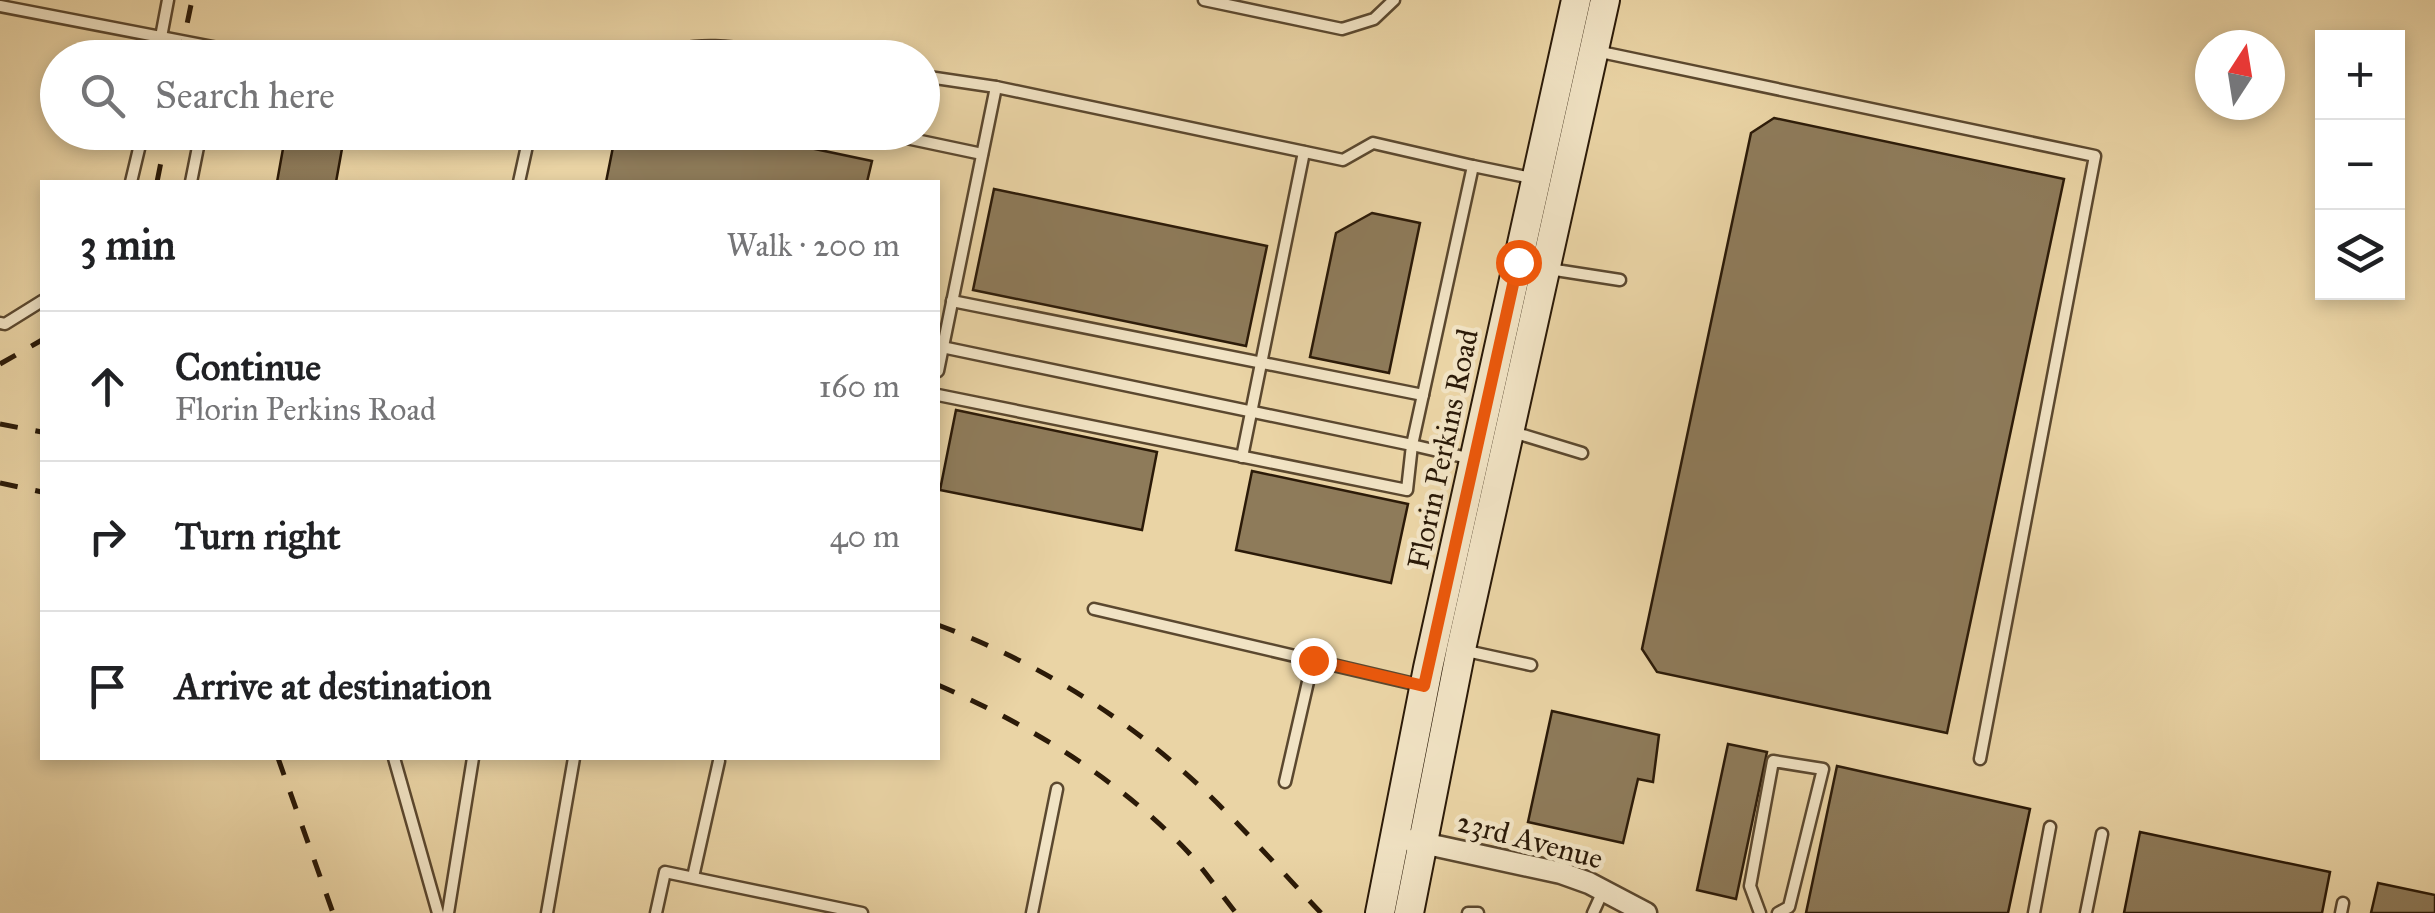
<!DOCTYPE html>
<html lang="en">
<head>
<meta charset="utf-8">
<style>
  :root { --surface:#fff; --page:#f2f2f2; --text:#202124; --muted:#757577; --line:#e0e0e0 }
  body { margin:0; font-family:"IM FELL Great Primer",serif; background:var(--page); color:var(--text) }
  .controls { position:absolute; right:30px; top:30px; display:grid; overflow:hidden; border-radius:0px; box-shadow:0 5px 15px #0003 }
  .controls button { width:90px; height:90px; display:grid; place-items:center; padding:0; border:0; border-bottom:2px solid var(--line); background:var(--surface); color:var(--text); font:50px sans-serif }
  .compass { position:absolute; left:2195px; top:30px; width:90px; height:90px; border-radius:50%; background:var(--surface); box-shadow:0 5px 15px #0003; rotate:12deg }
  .stop { position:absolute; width:30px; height:30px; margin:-22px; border:8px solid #ea580c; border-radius:50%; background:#fff }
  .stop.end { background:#ea580c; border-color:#fff; box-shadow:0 2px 10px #0008 }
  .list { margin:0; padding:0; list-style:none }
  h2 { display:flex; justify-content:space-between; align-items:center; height:130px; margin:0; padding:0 40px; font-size:42px }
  h2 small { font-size:32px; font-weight:400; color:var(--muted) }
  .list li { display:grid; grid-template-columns:65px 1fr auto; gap:30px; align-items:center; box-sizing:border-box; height:150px; padding:0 40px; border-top:2px solid var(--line) }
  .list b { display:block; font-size:38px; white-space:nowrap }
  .list p { margin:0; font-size:32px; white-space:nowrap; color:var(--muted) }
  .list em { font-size:32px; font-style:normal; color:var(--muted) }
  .icon { flex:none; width:55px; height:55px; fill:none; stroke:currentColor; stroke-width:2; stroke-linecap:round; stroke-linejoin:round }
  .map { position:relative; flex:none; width:2435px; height:913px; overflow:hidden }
  .search { position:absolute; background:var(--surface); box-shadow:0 5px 15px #0003; left:40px; top:40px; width:900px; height:110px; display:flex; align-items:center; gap:25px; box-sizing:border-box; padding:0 35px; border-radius:55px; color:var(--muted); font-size:38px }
  .panel { position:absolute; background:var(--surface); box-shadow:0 5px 15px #0003; left:40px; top:180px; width:900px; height:580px; border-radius:0px }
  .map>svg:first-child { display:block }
</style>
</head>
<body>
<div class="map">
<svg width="2435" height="913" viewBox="0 0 2435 913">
  <rect width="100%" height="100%" fill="#ead4a5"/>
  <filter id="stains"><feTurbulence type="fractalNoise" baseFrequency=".002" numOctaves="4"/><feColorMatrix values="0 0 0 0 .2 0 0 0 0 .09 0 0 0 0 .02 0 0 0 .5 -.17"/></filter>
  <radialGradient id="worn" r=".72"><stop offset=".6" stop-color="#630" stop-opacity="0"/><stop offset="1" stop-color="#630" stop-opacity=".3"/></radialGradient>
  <g fill="#8e7b5a" stroke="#2b1a08" stroke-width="2.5">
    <path d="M1774,118L2064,179L1947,733L1657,672L1642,649L1751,133Z"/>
    <path d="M286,132H345L336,182H277Z"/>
    <path d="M616,132H734L872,161L867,182H606Z"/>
    <path d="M994,189L1267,246L1246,346L973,290Z"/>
    <path d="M1372,213L1420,223L1389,373L1310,357L1336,233Z"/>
    <path d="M956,410L1157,452L1142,530L940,490Z"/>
    <path d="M1252,471L1408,504L1391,583L1236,550Z"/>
    <path d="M1552,711L1659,735L1653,782L1638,779L1623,843L1528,822Z"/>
    <path d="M1728,744L1767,752L1736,899L1697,890Z"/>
    <path d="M1837,766L2030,809L2008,913H1806Z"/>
    <path d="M2140,832L2330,872L2322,913H2124Z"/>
    <path d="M2378,883L2435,895V913H2371Z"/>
  </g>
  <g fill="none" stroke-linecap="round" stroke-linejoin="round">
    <g stroke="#5b482f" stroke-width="15">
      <g id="lane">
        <path d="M1204,0L1342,29L1374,19L1394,0"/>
        <path d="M0,6L270,58"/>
        <path d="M1596,51L2095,156L1980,759"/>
        <path d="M157,58L168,0"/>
        <path d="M652,58C699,36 751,50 799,58"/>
        <path d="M922,76L996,87L1343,160L1373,143L1473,166L1412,445L1472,459"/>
        <path d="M878,132L982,154"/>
        <path d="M1473,166L1536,179"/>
        <path d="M131,182L143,132"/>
        <path d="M191,182L201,132"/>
        <path d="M519,182L530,132"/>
        <path d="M1549,269L1620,280"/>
        <path d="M952,301L1423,395"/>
        <path d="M0,323L5,324L42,301"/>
        <path d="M938,371L996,87"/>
        <path d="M938,395L1407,490L1412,445L942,347"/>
        <path d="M1513,432L1582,453"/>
        <path d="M1242,457L1304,152"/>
        <path d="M1094,609L1423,686"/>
        <path d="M1462,650L1531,665"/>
        <path d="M394,758L438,913"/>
        <path d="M1285,782L1313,660"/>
        <path d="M693,877L719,761"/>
        <path d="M448,913L473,758"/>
        <path d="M547,913L574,758"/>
        <path d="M656,913L665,872L862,913"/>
        <path d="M1032,913L1057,789"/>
        <path d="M1468,913H1478"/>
        <path d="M1593,913L1603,891"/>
        <path d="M1760,913L1750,886L1773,761L1823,769L1789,907L1778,913"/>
        <path d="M2034,913L2050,827"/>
        <path d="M2086,913L2102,834"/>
        <path d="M2341,913L2343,903"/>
      </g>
    </g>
    <g stroke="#5b482f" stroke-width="25">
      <path id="street" d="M1395,837L1561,873L1589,883L1646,913"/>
    </g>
    <g stroke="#2b1a08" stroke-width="32">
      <g id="secondary">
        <path d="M1380,913L1428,668L1576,0"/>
        <path d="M1409,913L1461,649L1605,0"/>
      </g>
    </g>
    <use href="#lane" stroke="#f1e3c4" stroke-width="10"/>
    <use href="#street" stroke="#f1e3c4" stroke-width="20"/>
    <use href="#secondary" stroke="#f1e3c4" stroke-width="28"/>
    <g stroke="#2b1a08" stroke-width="5" stroke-dasharray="18 18" stroke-linecap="butt">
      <path d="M180,58L192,0"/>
      <path d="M157,182L167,132"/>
      <path d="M0,364L42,340"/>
      <path d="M0,424L42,432"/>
      <path d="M0,483L42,492"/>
      <path d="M938,625C1038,662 1133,721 1210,796C1248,833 1284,874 1321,913"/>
      <path d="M938,685C1028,724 1120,780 1188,852C1205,871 1220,893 1236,913"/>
      <path d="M278,758L333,913"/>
    </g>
  </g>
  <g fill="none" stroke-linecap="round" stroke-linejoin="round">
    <path stroke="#ea580c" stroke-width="12" d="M1313,660L1424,686L1518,262"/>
  </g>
  <g text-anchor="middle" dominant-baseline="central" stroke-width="9" stroke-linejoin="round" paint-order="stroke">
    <g font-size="30" fill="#2b1a08" stroke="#f1e3c4">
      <text transform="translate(1443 449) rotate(-78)">Florin Perkins Road</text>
      <text transform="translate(1530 840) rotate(15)">23rd Avenue</text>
    </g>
  </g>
  <rect width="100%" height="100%" filter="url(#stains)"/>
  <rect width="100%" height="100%" fill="url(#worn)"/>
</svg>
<div class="controls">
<button>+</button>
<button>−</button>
<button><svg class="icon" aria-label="layers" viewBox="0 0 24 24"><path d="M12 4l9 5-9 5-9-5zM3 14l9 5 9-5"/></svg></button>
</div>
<svg class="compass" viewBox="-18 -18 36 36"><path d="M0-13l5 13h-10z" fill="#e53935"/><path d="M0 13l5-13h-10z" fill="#757577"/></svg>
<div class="stop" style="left:1518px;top:262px"></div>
<div class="stop end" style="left:1313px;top:660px"></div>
<div class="search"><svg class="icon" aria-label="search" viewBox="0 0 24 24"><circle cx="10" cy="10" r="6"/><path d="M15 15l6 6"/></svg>Search here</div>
<section class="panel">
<h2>3 min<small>Walk · 200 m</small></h2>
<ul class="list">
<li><svg class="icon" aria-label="ahead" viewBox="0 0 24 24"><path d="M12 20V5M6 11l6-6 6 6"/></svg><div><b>Continue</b><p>Florin Perkins Road</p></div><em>160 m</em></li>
<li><svg class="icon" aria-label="right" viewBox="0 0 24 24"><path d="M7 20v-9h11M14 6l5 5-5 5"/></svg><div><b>Turn right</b></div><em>40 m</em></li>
<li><svg class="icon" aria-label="arrive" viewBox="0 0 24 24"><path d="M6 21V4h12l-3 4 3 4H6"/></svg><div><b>Arrive at destination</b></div></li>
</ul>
</section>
</div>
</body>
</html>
